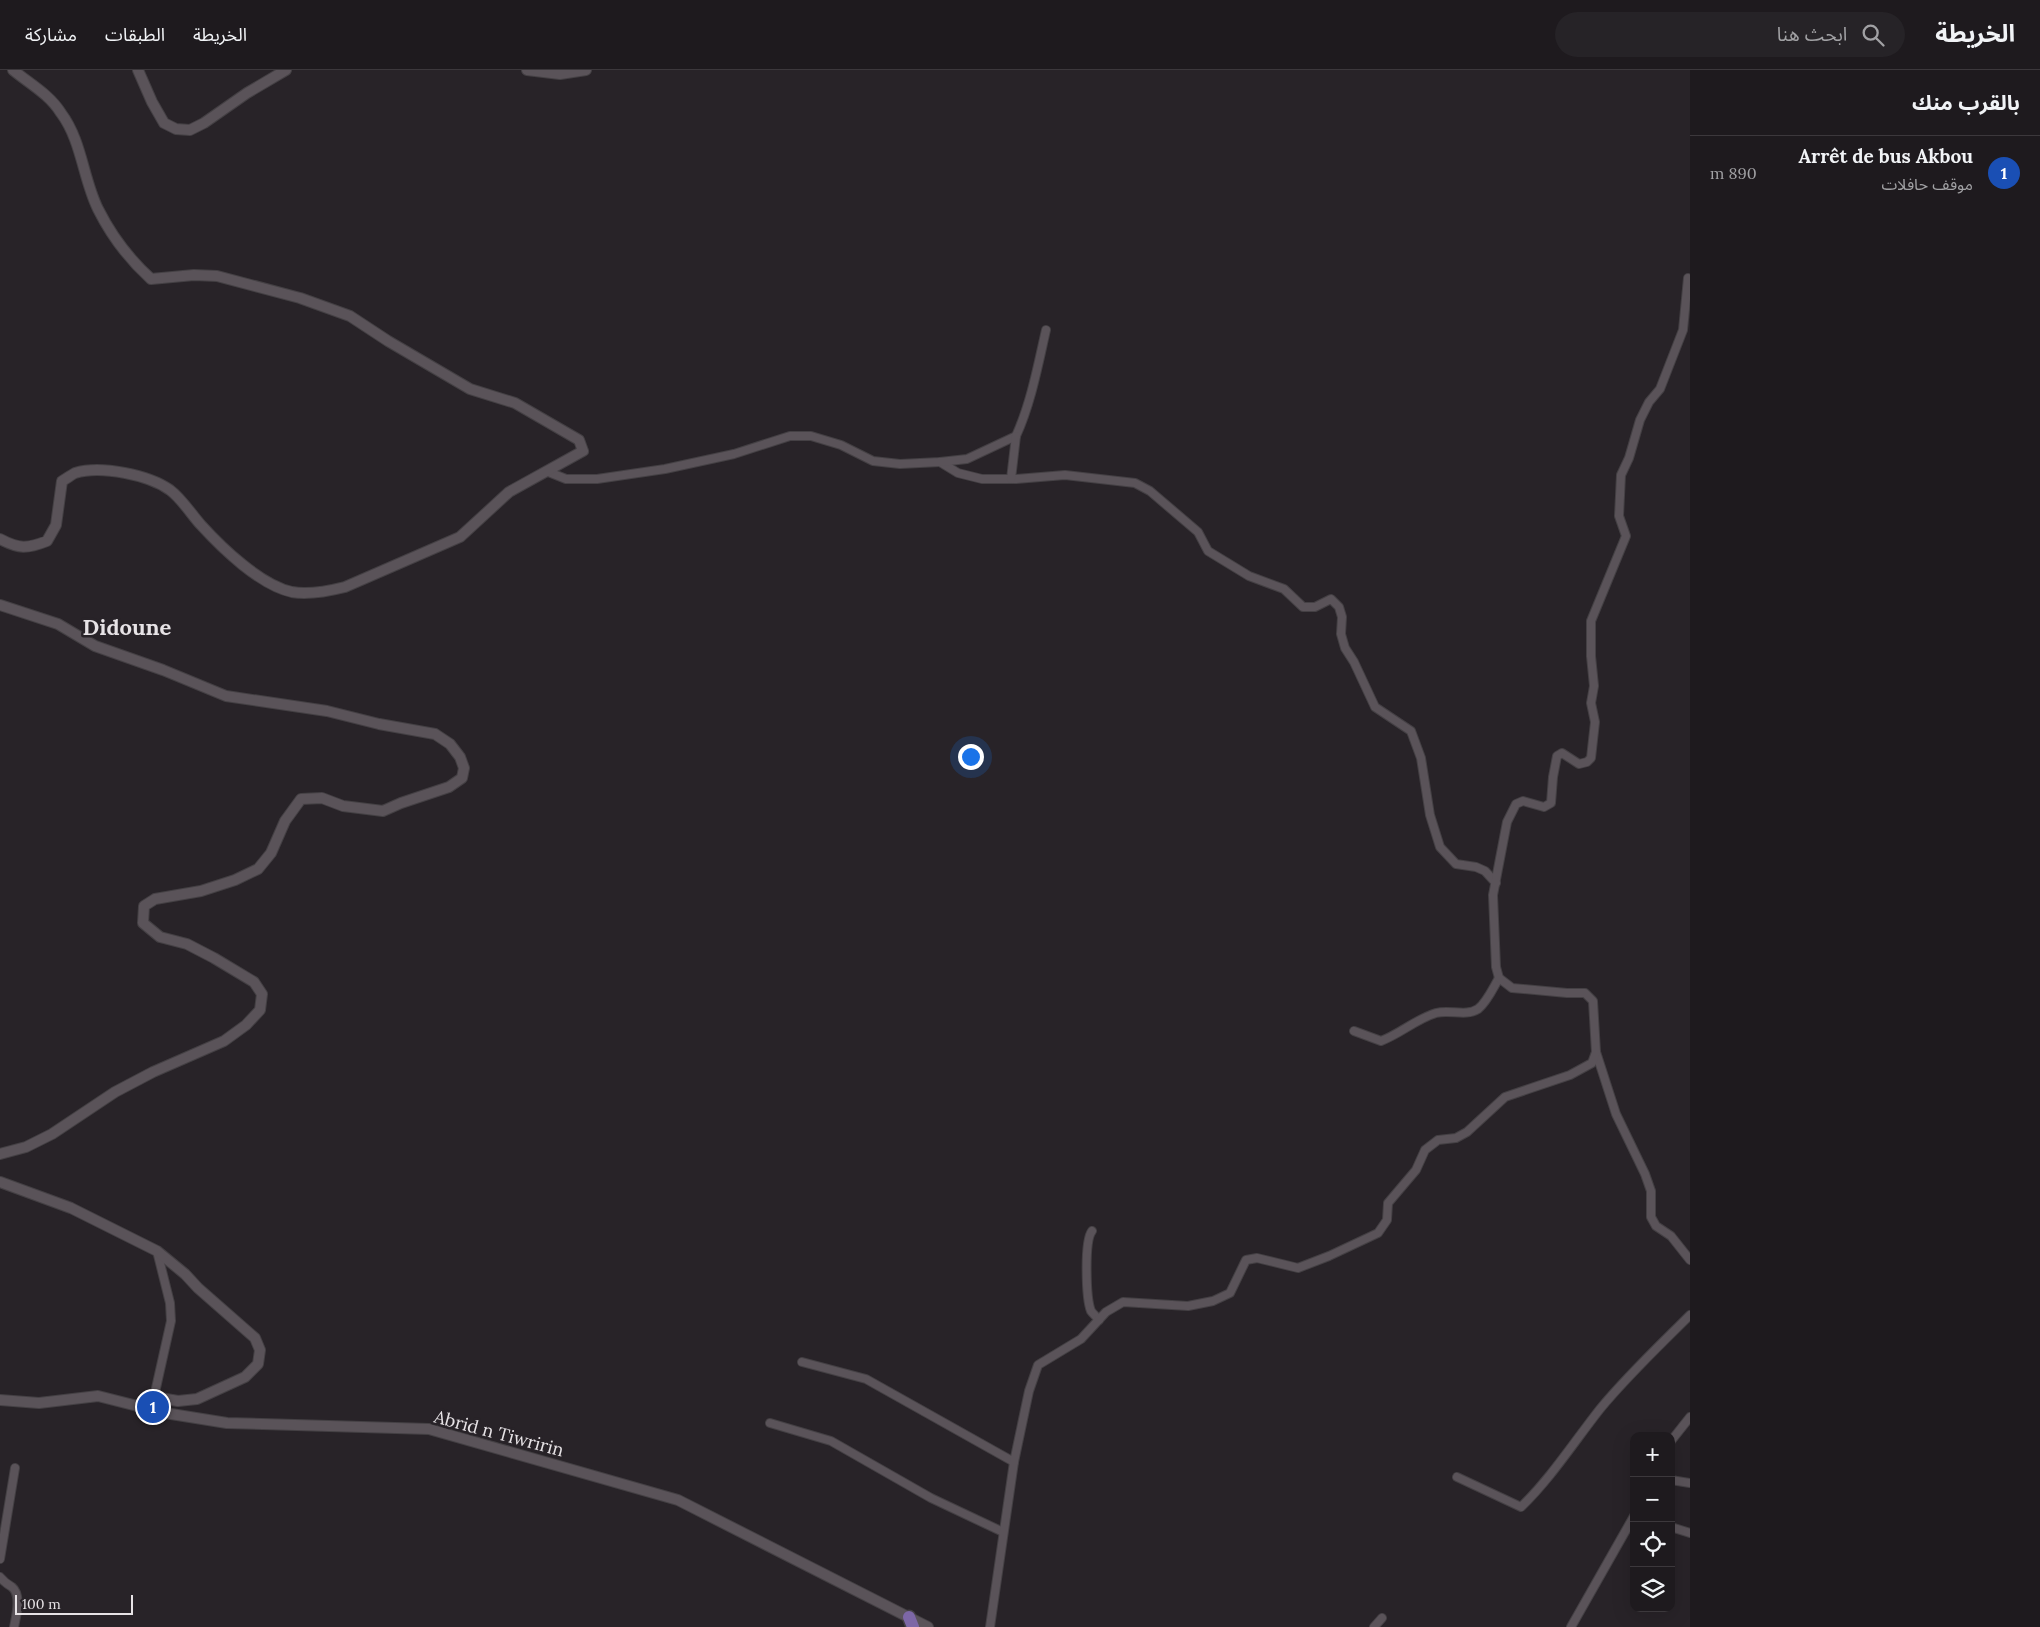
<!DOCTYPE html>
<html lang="ar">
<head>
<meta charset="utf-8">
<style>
  :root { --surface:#1e1a1e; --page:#262327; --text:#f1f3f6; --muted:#a1a1a4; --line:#3c383c; --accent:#0b8043 }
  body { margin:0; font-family:Lora,"Noto Sans Arabic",serif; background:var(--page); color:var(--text); direction:rtl }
  .controls { position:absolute; right:15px; bottom:15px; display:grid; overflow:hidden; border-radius:10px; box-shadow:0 5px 20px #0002 }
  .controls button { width:45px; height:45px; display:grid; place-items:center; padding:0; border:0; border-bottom:1px solid var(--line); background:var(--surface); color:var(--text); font:25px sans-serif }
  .scale { position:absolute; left:15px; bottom:12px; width:118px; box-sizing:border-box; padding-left:5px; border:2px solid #e7e3e6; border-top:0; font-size:14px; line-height:18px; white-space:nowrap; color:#e7e3e6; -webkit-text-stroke:4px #282328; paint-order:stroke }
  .you { position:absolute; left:970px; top:686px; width:18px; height:18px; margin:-12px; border:4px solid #fff; border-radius:50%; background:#1a73e8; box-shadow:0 0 0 8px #1a73e833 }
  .badge { display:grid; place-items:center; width:32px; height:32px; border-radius:50%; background:var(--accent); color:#fff; font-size:16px; font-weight:700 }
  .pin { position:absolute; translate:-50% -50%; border:2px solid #fff; box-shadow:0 1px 5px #0006 }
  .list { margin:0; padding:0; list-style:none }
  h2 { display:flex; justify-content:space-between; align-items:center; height:65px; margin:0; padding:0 20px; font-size:21px }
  h2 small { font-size:16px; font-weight:400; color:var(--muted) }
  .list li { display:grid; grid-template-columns:32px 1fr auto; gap:15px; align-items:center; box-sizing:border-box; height:75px; padding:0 20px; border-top:1px solid var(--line) }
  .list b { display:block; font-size:19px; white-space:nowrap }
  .list p { margin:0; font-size:16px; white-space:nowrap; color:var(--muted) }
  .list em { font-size:16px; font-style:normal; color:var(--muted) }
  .icon { flex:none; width:28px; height:28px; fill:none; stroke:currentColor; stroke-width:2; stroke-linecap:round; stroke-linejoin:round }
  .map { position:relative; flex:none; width:1690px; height:1557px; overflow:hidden; direction:ltr }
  header { display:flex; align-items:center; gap:30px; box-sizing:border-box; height:70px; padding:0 25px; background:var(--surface); border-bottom:1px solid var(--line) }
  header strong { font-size:24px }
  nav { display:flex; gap:28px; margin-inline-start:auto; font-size:18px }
  .search { width:350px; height:45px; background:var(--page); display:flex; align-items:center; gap:12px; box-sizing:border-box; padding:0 18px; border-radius:28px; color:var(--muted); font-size:19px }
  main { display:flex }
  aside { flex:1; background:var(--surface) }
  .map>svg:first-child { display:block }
</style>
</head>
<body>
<header>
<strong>الخريطة</strong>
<div class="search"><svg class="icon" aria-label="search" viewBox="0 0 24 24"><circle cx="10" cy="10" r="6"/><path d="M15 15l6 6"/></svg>ابحث هنا</div>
<nav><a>الخريطة</a><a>الطبقات</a><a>مشاركة</a></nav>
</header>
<main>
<aside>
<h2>بالقرب منك<small></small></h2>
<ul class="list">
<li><span class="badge" style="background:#1a4fb4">1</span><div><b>Arrêt de bus Akbou</b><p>موقف حافلات</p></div><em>890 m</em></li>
</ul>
</aside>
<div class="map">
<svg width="1690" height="1557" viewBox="0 0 1690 1557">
  <rect width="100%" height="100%" fill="#282328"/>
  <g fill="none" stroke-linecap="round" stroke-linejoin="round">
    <g stroke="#444044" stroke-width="10">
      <g id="minor">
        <path d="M940,392L958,403L982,409H1016L1065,405L1135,413L1150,421L1198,462L1208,481L1249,506L1284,519L1303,537H1315L1331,529L1339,537L1342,547L1341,564L1345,578L1354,592L1375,637L1411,661L1421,688L1430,745L1440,777L1456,794L1476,797L1485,801L1496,813"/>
        <path d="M546,401L566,409H597L665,399L734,384L790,366H811L841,375L873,391L900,394L940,392L967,389L1016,366C1031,333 1038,295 1046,260"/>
        <path d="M1011,409L1016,366"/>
        <path d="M1354,961L1381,971C1400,964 1416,949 1436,943C1450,939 1465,947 1478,939C1487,932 1493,918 1499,908"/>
        <path d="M1596,982L1616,1044L1645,1104L1651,1121V1147L1656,1156L1671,1166L1690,1190"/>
        <path d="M1092,1161C1084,1171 1086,1229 1091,1241C1093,1244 1097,1247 1099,1250"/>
        <path d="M802,1292L866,1309L1014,1392"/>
        <path d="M154,1327L171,1251L170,1233L157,1181"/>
        <path d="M770,1353L831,1371L931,1428L1003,1462"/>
        <path d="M1671,1371L1690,1347"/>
        <path d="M1457,1407L1521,1437C1551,1408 1574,1372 1600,1339C1627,1306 1659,1276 1690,1245"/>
        <path d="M1671,1410L1690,1413"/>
        <path d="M1671,1457L1690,1463"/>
        <path d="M0,1489L15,1398"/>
        <path d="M0,1507C4,1512 7,1514 12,1517C22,1525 16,1547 14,1557"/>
        <path d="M990,1557L1014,1392L1029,1321L1038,1295L1081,1269L1106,1242L1123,1232L1188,1236L1213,1231L1230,1223L1246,1190L1257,1188L1298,1198L1329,1186L1378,1163L1387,1150L1388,1133L1416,1100L1425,1080L1438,1070L1456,1068L1467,1062L1505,1027L1570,1005L1592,993L1596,982L1593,931L1585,923H1567L1512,918L1499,908L1496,897L1493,825L1507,752L1516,734L1523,731L1544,737L1551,733L1553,707L1557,686L1562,683L1579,694L1587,692L1591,688L1595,652L1591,633L1594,616L1591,586V551L1626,466L1619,446L1621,405L1629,388L1640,350L1649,332L1660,319L1683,260L1688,208"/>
        <path d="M1374,1557L1382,1548"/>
        <path d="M1571,1557L1634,1446"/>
      </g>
    </g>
    <g stroke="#444044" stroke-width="12">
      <g id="tertiary">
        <path d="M138,0L152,32L164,53L176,59L190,60L204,53L247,23L286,0"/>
        <path d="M527,0L560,4L586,0"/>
        <path d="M0,469C19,479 27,479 47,471L56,455L62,411C66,409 71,405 75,403C101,395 149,405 170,420C182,429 191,444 201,455C222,478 260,515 292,522C308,525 329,521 345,517L460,467L509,422L583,381L579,370L515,333L470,319L388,271L350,246L300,228L217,206L194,205L151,209C130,190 111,165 98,139C83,109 82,71 61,43C49,24 30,14 13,0"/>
        <path d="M0,535L58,554L95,576L163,600L226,626L327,641L379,654L435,664L450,674L460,687L464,698L462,708L449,717L401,733L383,741L343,736L322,728L301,729L285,751L271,783L258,799L235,810L201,821L155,829L144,836L143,853L160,867L187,874L214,888L254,912L262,924L260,940L246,955L224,971L153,1002L115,1022L52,1064L26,1077L0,1084"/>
        <path d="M0,1112L71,1138L157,1181L185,1204L198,1218L255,1268L260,1280L258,1294L245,1307L197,1329L178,1331L154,1327L149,1330L147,1338"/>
        <path d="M0,1330L39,1333L98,1326L165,1343L227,1353L429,1359L678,1430L928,1557"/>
      </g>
    </g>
    <g stroke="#444044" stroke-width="15">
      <path id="primary" d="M909,1547L913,1557"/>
    </g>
    <use href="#minor" stroke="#5a5359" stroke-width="8"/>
    <use href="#tertiary" stroke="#5a5359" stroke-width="10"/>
    <use href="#primary" stroke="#7d67a6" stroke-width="12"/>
  </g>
  <g text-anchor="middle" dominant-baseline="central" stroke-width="5" stroke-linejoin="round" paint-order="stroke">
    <g font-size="18" fill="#e7e3e6" stroke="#282328">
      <text transform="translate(499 1363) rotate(15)">Abrid n Tiwririn</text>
    </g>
    <g font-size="22" font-weight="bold" fill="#e7e3e6" stroke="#282328">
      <text x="127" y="557">Didoune</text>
    </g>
  </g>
</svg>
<div class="controls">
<button>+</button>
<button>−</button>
<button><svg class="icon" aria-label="locate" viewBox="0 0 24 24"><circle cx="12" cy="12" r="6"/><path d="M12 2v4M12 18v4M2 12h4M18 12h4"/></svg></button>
<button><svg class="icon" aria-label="layers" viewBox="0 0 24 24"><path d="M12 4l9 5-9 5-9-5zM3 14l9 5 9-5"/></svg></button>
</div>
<div class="scale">100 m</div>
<div class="you"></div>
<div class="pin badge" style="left:153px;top:1337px;background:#1a4fb4">1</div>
</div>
</main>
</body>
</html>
